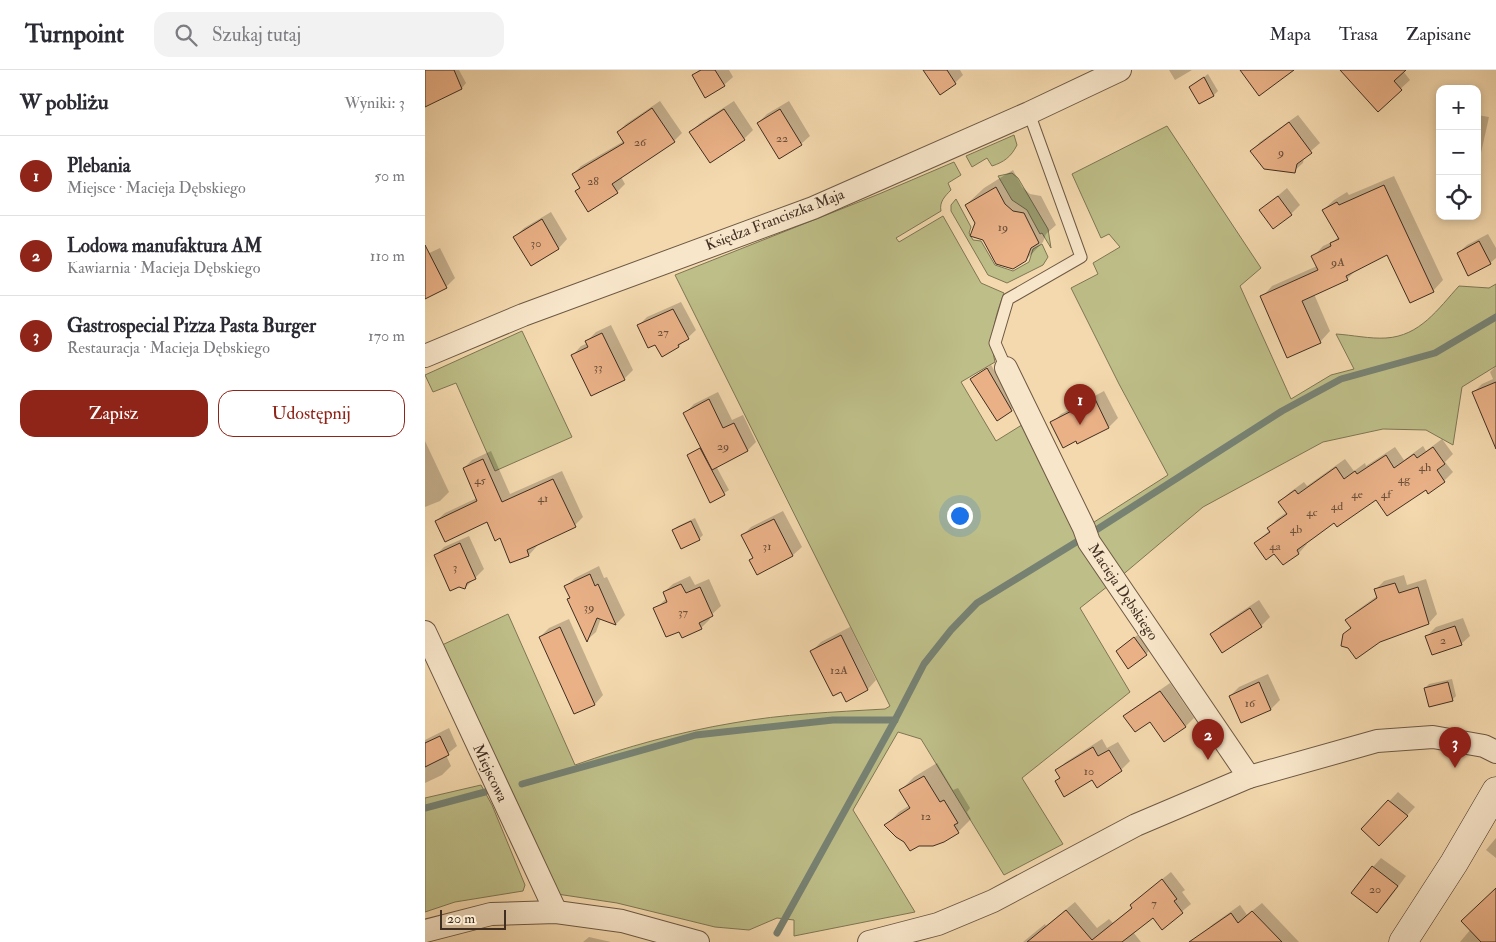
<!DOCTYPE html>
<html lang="pl">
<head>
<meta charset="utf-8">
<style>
  :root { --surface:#fff; --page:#f2f2f3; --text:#2b2b33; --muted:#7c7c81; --line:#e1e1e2; --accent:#8f2418 }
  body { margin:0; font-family:"IM FELL Double Pica",serif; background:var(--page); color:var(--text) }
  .controls { position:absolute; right:15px; top:15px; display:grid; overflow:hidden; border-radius:10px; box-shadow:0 2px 8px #0003 }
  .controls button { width:45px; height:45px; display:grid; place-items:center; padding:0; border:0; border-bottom:1px solid var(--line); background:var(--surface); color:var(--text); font:25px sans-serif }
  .scale { position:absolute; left:15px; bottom:12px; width:66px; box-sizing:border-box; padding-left:5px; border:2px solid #402e21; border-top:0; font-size:14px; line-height:18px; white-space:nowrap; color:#402e21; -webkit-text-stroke:4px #f8e6ca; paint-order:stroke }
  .you { position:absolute; left:534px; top:445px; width:18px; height:18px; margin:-12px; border:4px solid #fff; border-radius:50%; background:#1a73e8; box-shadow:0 0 0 8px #1a73e833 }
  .badge { display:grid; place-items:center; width:32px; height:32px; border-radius:50%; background:var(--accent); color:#fff; font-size:16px; font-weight:700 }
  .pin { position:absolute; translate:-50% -41px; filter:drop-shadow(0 1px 2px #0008) }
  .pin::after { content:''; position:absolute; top:26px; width:18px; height:15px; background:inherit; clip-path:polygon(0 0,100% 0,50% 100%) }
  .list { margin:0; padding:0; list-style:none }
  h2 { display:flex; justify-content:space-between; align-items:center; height:65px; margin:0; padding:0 20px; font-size:21px }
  h2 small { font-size:16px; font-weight:400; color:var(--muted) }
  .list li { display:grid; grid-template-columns:32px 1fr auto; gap:15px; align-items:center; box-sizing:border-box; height:80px; padding:0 20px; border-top:1px solid var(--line) }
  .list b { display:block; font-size:19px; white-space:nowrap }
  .list p { margin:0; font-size:16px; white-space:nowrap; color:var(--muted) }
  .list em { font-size:16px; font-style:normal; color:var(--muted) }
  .actions { display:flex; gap:10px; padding:15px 20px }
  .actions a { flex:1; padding:11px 0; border:1px solid var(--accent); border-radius:15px; text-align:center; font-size:18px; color:var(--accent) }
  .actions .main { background:var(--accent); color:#fff }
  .icon { flex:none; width:28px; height:28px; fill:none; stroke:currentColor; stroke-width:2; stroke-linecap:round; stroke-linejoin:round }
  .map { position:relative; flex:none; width:1071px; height:872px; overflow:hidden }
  header { display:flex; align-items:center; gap:30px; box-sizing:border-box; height:70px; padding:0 25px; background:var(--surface); border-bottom:1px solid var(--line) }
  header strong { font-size:24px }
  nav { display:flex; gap:28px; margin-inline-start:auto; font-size:18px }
  .search { width:350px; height:45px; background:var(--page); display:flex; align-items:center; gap:12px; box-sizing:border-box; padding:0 18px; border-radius:15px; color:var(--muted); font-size:19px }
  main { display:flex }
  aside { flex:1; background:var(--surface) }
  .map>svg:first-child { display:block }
</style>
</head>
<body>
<header>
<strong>Turnpoint</strong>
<div class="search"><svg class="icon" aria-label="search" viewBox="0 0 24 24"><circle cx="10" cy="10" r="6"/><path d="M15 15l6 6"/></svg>Szukaj tutaj</div>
<nav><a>Mapa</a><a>Trasa</a><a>Zapisane</a></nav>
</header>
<main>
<aside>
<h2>W pobliżu<small>Wyniki: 3</small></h2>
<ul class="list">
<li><span class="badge">1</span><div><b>Plebania</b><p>Miejsce · Macieja Dębskiego</p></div><em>50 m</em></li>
<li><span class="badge">2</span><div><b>Lodowa manufaktura AM</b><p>Kawiarnia · Macieja Dębskiego</p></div><em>110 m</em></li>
<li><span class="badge">3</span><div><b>Gastrospecial Pizza Pasta Burger</b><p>Restauracja · Macieja Dębskiego</p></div><em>170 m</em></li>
</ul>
<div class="actions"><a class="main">Zapisz</a><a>Udostępnij</a></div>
</aside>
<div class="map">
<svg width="1071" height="872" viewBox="0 0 1071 872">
  <rect width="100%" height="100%" fill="#f4d9ae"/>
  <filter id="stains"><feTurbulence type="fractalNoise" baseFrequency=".004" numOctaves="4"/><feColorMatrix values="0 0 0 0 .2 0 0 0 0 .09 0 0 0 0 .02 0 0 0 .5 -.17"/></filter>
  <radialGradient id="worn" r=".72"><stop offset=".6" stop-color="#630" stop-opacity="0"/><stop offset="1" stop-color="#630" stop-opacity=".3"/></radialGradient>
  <g fill="#bebe88" stroke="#7f7654">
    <path d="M742,56L836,198L815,216L866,329L906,305L929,299L911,264C927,265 945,269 961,268C995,266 1013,239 1034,216L1064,218L1071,214V296L1037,317L1028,375L1001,360L958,359L898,372L778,437L695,507L666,454L743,405L694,314L646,218L673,204L668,193L695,177L684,164L676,168L647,104Z"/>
    <path d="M589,65L592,75C586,87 579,92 567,96L562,88L547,97L541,86Z"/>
    <path d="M529,92L536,105L523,113L526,120C520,126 514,132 516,141L471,168L474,172L518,146L556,213L579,223C570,247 564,268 570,292L536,312L571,371L600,353L683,516L655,538L705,622L597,708L638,774L579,805L496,669L473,662L428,740L490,842L369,866V850L352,848L324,860L290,857L192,833L132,824L15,576L83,544L150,695C201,677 254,662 308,653C358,644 409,642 460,639L465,636L250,205L454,124Z"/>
    <path d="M587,103L593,108L623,159L626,178L617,163L615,164L602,140L587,130L573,106Z"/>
    <path d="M531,129L546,157L544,163L548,170L556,171L570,195L588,201L604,192L608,179L617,174L623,187L618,195L582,213L563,205L526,141V135Z"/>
    <path d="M97,261L147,367L70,401L31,313L8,322L0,305Z"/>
    <path d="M56,715L67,735L100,815L98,821L30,832L0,842V728Z"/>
  </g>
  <g fill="#0003">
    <path d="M0,0H34L41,13L37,18L1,35Z"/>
    <path d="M274,0H304L308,7L299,15L268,6Z"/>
    <path d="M500,0H535L538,5L530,13Z"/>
    <path d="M744,0H767L750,10Z"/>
    <path d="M917,0H979L978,1L985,10L953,40Z"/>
    <path d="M783,4L793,21L789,25L770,14Z"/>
    <path d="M235,31L257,63L249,71L196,107L200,114L192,122L152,121L156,117L148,104L156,96L199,71L193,62L201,54Z"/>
    <path d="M309,31L328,60L319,69L266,62L275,53Z"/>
    <path d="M364,31L385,66L376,74L333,53L342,44Z"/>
    <path d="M873,45L895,73L879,87L878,93L869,101L827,81L835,72Z"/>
    <path d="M1052,45L1064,47L1052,101Z"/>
    <path d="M588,100L597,117L605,124L616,126L631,155L621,164L618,172L601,190L551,153L541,135L559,118Z"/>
    <path d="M969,106L1018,210L1008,221L963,183L931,200L922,209L889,224L905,261L895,272L837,227L847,216L892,196L888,187L898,176L909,171L914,166L898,140L909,130L922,122L924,125Z"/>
    <path d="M862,118L875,135L866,144L836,140Z"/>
    <path d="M126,142L142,169L134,178L106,194L90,167L99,158Z"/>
    <path d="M1063,164L1071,178V188L1065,193L1033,183L1042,175Z"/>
    <path d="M15,178L30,208L21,217L0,227V185Z"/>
    <path d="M256,232L271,260L254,276L231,273L214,255L222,247Z"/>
    <path d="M186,255L208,300L199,309L148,285L156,276L163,273L162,271L171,262Z"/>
    <path d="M566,295L591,336L572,349L546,309Z"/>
    <path d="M1071,296V376L1049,322L1057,314L1068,309L1065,302Z"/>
    <path d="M679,321L693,348L684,357L653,372L627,353L636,344Z"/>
    <path d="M293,322L307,350L318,345L331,372L323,380L291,396L304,420L286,431L263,385L277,377L260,343L269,334Z"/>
    <path d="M1017,369L1028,384L1020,392L1028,402L1019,411L1001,419L951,428L910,451L881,472L882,474L874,483L858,494L850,482L830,473L845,460L843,458L852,449L862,442L855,432L864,423L879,412L882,416L920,389L929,401L940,393L941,396L970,377L979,390L998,376L1001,381Z"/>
    <path d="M0,371L24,422L15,431L0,437Z"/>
    <path d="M66,381L85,424L137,401L158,447L150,455L111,475L112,476L104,485L85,492L76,467L63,450L11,451L20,443L52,428L39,398L47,390Z"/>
    <path d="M358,441L377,477L368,485L332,503L326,490L329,487L318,465L326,457Z"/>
    <path d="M270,448L278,465L274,469L248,460L253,456Z"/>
    <path d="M44,466L59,499L40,518L10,486L19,477Z"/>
    <path d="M174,496L179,508L182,507L200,545L191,554L176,548L171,562L162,570L144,529L146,527L141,516L150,508Z"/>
    <path d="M979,505L982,515L1001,509L1012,544L1004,553L919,565L927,557L922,551L930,542L952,526L950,520L959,511Z"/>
    <path d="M265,506L270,515L284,509L296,536L284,547L285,549L276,558L255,560L230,539L242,528L239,522L248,514Z"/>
    <path d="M834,530L845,547L836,556L787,565L795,556Z"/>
    <path d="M1038,548L1045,566L1036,574L1002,566L1011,557Z"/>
    <path d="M144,549L178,625L170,634L150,643L115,567L124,558Z"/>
    <path d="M425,557L451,610L443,619L421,630L417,620L387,581L396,572Z"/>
    <path d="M714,564L725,580L721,584L696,577Z"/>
    <path d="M843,604L855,630L846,639L816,651L805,626L814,617Z"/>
    <path d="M1027,609L1031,626L1027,630L1000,618L1004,614Z"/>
    <path d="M745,613L769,648L760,657L700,646L709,638Z"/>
    <path d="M24,658L32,676L21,685L26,696L17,705L0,713V670Z"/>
    <path d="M677,669L682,678L693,672L705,691L696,700L668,708L631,711L636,707L632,700L641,692Z"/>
    <path d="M512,693L528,720L533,718L545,738L542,742L546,749L533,762L480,771L461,755L474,742L485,735L476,720L489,707Z"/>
    <path d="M973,722L990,737L963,766L938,759Z"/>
    <path d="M1071,768V788L1061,780Z"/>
    <path d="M956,788L981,806L961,833L952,841L948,797Z"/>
    <path d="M746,802L760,820L757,822L766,834L737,858L728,847L708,862L716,872H598L620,854L621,856L650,832L672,858L684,849L688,853L708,837L706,835L715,827Z"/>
    <path d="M837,833L874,872H784L778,864L787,855L815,835L822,845Z"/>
    <path d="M1046,859L1071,872H1035Z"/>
    <path d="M164,867L186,872H158Z"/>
  </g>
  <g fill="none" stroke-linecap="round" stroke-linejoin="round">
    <g stroke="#778273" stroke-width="7">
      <path d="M668,462L857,341L916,309L1010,283L1071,247"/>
      <path d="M97,714L271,665L408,650H470"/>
      <path d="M0,738L60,722"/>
      <path d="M352,863L470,650L499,594L526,560L552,533L653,471"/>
    </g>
  </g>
  <g fill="#eab187" stroke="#402e21">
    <path d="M0,0H29L37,19L0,37Z"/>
    <path d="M276,0H290L300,16L280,28L267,5Z"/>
    <path d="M498,0H522L531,14L515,25Z"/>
    <path d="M815,0H869L834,26Z"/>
    <path d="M915,0H981L969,11L977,20L953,42Z"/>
    <path d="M779,7L789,26L774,34L764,17Z"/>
    <path d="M227,38L250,72L187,114L193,123L163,142L150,121L155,118L147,104L199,73L192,62Z"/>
    <path d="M299,39L320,70L285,93L264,62Z"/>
    <path d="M355,39L377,75L354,89L332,53Z"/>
    <path d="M864,52L887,83L872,94L870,103L839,99L825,81Z"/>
    <path d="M959,115L1009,222L985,233L962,185L921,206L923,210L877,231L896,273L862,288L835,226L893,200L886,186L906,176L905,173L914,169L897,140L912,132L914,135Z"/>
    <path d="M571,117L580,134L588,141L599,143L614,173L606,178L601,191L588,199L571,194L558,170L545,166L550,153L540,135Z"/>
    <path d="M853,126L867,145L848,159L834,140Z"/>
    <path d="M117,149L134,179L106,196L88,167Z"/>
    <path d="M1054,171L1066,194L1043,206L1032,183Z"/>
    <path d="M0,175L22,218L0,229Z"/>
    <path d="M248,239L264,269L253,275L254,277L237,287L230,275L223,278L212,255Z"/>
    <path d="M177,263L200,310L166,326L146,285L163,277L160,271Z"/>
    <path d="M562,298L587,341L572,351L545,309Z"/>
    <path d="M1071,312V379L1047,322Z"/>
    <path d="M284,329L298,358L309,353L323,381L287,400L258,343Z"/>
    <path d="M670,329L684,358L652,374L651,371L638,378L625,352Z"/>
    <path d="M1008,377L1020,394L1012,400L1020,412L1003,424L1001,420L962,446L951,430L912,457L909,453L890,467L872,480L874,484L858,495L849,484L841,490L829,473L845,462L842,458L862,444L853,432L870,420L873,424L911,397L919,409L930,401L932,404L961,385L969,398L989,384L992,388Z"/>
    <path d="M275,378L300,425L285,433L262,385Z"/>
    <path d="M58,389L77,432L128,409L151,457L102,480L104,486L85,493L75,468L70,471L62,452L20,472L10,451L52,431L38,398Z"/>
    <path d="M349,449L368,486L332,505L324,490L328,488L316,465Z"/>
    <path d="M266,451L275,470L256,479L247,460Z"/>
    <path d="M35,473L51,509L42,513L40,519L34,517L25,521L9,485Z"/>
    <path d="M165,504L170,516L173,514L191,555L172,548L162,572L142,529L145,528L139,516Z"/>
    <path d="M970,513L974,523L993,517L1004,554L955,572L931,589L923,578L916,576L918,564L926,558L920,550L952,528L949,519Z"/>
    <path d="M256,514L261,523L275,517L288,546L274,553L277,559L257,568L254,562L241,567L228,538L242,532L238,522Z"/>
    <path d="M825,538L837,557L797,583L785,564Z"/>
    <path d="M1030,556L1037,575L1007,585L1000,566Z"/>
    <path d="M135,557L170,635L149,644L114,567Z"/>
    <path d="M416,565L443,620L421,632L416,622L408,626L385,581Z"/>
    <path d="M709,567L722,585L703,599L691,581Z"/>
    <path d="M834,612L846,640L816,653L804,626Z"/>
    <path d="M1023,612L1028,631L1004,637L999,618Z"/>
    <path d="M735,621L761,657L739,672L725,652L710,662L698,646Z"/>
    <path d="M15,666L24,685L0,697V673Z"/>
    <path d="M668,677L673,686L684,680L697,701L672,718L667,710L639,727L630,711L635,708L630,700Z"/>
    <path d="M499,706L515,732L519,730L533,753L529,755L534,763L519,772L508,776H494L485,781L479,772L471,767L459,755L485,738L474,720Z"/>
    <path d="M963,730L983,746L954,776L936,759Z"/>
    <path d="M947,796L973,816L952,843L926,823Z"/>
    <path d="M737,809L752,829L749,831L758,843L737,860L728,848L697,872H602L641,840L667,870L707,838L705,835Z"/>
    <path d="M1071,818V872H1056L1036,851Z"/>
    <path d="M827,841L857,872H764L806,843L813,853Z"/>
  </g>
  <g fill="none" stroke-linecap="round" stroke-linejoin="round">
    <g stroke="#6d5944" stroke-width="13">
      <path id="lane" d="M581,298L570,273L583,229L656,187L604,43"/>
    </g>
    <g stroke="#6d5944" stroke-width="24">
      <g id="street">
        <path d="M0,286L98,245L388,138L604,43L695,0"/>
        <path d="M581,298L659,458L664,472L824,707"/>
        <path d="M0,562L131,842"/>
        <path d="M0,861L66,844L131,842L197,851L273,872"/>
        <path d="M444,872L513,854L568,831L711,755L824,707L952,671L1008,667L1059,676L1071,682"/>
      </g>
    </g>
    <g stroke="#402e21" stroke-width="29">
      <path id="secondary" d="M978,872L1029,793L1071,721"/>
    </g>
    <use href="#lane" stroke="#f8e6ca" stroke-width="11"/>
    <use href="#street" stroke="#f8e6ca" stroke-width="22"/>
    <use href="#secondary" stroke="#f8e6ca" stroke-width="28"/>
  </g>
  <g text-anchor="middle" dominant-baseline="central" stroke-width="4" stroke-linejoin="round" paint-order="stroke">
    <g font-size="12" fill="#6a4f3a">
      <text x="357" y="68">22</text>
      <text x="215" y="72">26</text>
      <text x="856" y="82">9</text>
      <text x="168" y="111">28</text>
      <text x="578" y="157">19</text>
      <text x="111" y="173">30</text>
      <text x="913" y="192">9A</text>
      <text x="238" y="262">27</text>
      <text x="173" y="297">33</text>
      <text x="298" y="376">29</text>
      <text x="1000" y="397">4h</text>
      <text x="979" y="409">4g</text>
      <text x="55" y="410">45</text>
      <text x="932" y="424">4e</text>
      <text x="961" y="424">4f</text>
      <text x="118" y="428">41</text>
      <text x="912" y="436">4d</text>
      <text x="887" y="442">4c</text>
      <text x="871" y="459">4b</text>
      <text x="342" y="476">31</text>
      <text x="850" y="476">4a</text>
      <text x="30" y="497">3</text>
      <text x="164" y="537">39</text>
      <text x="258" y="542">37</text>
      <text x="1018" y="570">2</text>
      <text x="414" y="600">12A</text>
      <text x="825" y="633">16</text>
      <text x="664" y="701">10</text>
      <text x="501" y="746">12</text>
      <text x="950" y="819">20</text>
      <text x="729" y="833">7</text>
    </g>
    <g font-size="15" fill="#402e21" stroke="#f8e6ca">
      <text transform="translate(350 150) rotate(-21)">Księdza Franciszka Maja</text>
      <text transform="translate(698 522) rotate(56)">Macieja Dębskiego</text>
      <text transform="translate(65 703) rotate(65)">Miejscowa</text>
    </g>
  </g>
  <rect width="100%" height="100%" filter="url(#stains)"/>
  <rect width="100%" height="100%" fill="url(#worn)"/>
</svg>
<div class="controls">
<button>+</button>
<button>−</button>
<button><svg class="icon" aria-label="locate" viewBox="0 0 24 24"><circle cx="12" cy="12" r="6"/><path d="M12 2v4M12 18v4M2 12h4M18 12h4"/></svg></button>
</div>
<div class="scale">20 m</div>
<div class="you"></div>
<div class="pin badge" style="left:655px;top:355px">1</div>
<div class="pin badge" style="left:783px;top:690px">2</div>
<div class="pin badge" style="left:1030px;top:698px">3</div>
</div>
</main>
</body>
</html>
